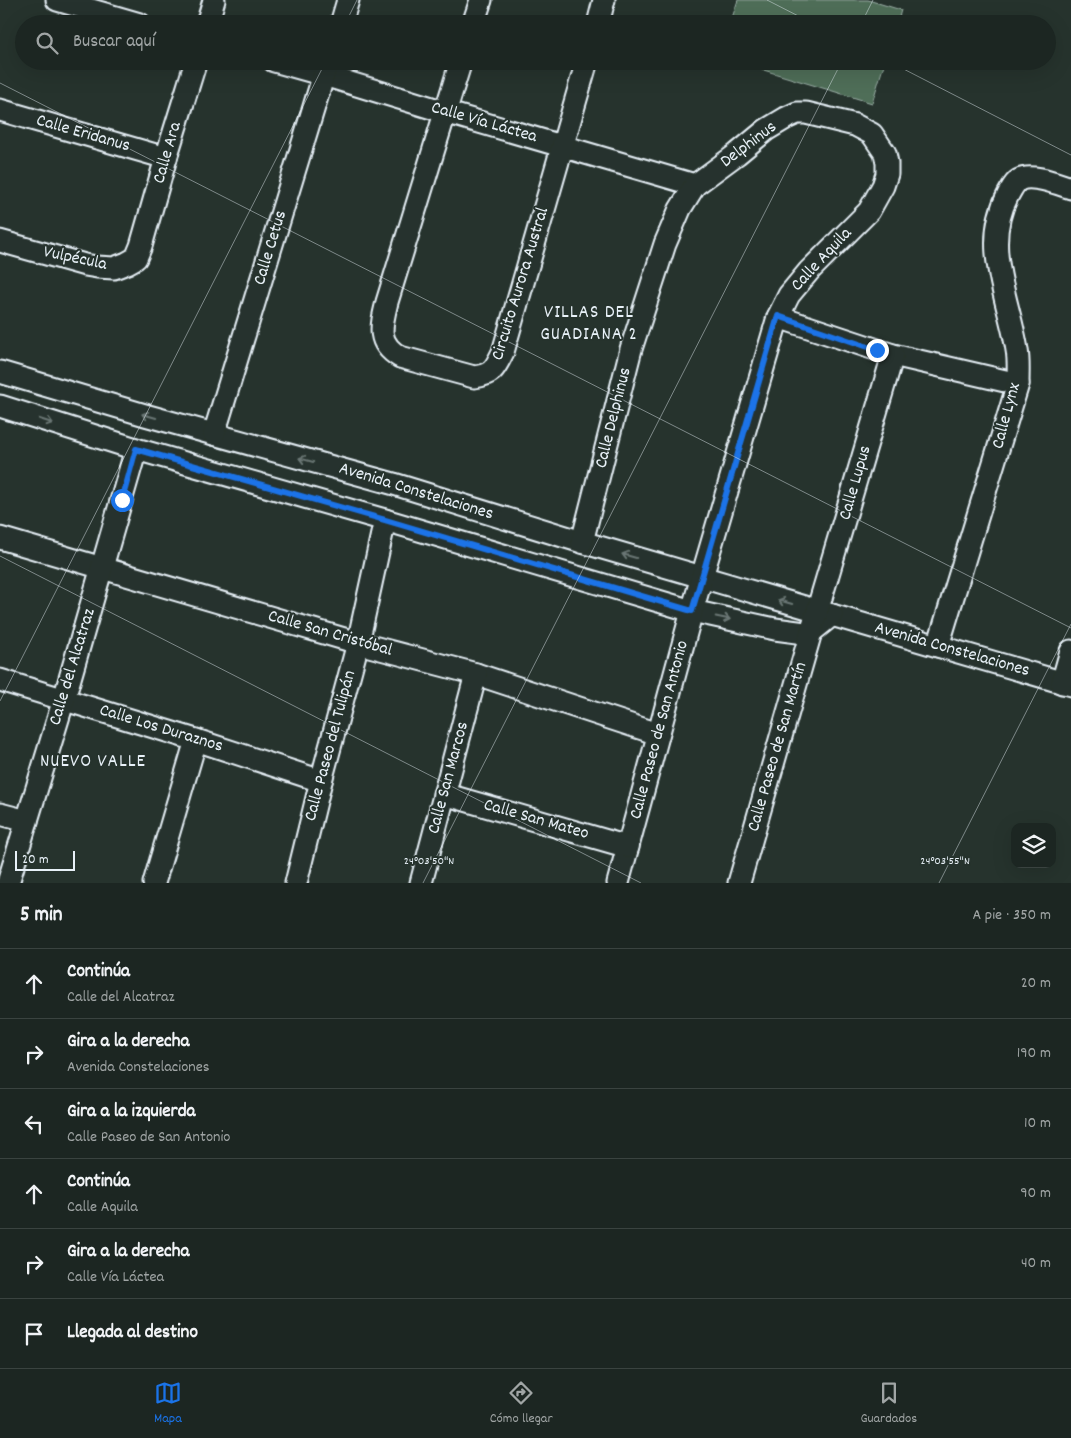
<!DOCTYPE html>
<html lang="es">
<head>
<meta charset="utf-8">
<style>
  :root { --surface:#1c2622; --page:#252e2a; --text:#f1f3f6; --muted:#a0a5a5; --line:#3a4340; --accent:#1a73e8 }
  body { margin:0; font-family:Dekko,sans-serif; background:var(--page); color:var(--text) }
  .controls { position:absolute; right:15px; bottom:15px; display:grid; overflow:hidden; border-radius:10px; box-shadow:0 5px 20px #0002 }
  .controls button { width:45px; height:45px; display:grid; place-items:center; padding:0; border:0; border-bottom:1px solid var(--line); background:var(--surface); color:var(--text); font:25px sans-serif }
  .scale { position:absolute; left:15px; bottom:12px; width:60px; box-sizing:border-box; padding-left:5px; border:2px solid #e8f1f8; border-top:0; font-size:14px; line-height:18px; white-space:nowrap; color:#e8f1f8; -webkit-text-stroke:4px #26332d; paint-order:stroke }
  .stop { position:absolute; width:15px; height:15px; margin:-11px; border:4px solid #1a73e8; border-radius:50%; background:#fff }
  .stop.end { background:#1a73e8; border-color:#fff; box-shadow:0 1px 5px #0008 }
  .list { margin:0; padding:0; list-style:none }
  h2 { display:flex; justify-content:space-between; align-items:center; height:65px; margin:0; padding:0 20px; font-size:21px }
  h2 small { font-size:16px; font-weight:400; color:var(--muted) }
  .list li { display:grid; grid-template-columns:32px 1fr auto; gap:15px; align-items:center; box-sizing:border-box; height:70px; padding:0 20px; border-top:1px solid var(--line) }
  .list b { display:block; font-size:19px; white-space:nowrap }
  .list p { margin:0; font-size:16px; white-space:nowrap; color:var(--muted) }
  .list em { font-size:16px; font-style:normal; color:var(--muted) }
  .icon { flex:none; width:28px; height:28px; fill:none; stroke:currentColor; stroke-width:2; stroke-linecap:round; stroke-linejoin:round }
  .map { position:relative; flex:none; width:1071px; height:883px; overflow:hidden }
  .search { position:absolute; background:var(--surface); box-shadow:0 5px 20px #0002; left:15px; right:15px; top:15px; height:55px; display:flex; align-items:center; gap:12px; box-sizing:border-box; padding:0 18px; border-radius:28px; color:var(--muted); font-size:19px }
  .sheet { height:485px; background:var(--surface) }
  nav { display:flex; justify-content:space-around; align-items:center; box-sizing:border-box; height:70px; border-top:1px solid var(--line); background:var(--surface); font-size:14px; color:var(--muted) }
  nav a { display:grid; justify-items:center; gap:2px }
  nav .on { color:var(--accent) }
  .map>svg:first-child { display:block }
</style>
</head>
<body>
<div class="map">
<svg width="1071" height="883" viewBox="0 0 1071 883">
  <rect width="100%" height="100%" fill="#26332d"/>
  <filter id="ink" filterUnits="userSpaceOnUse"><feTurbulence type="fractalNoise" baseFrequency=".02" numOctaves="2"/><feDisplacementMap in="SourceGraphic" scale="10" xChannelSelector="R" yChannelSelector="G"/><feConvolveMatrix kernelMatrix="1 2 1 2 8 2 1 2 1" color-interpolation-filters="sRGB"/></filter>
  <g filter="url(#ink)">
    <g fill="#4f6e58" stroke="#9cb0a8">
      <path d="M738,0H868L901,10L897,24H730Z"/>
      <path d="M734,61H885L872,103Z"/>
    </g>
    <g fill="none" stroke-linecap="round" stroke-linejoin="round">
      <g stroke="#e8f1f8" stroke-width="25">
        <g id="minor">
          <path d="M57,0L140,24"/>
          <path d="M207,24L214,0"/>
          <path d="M341,24L348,0"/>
          <path d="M473,24L481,0"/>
          <path d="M598,24L604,0"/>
          <path d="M274,61L324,75L445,112L695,185"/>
          <path d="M461,61L387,302C381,326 376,343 400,357L474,377C493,375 495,368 503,352L587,61"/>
          <path d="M0,110L166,158"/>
          <path d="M0,241L85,265L97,267L114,268L127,263L136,258L141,246L166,158L196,61"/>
          <path d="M778,317L893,355L1018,384"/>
          <path d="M0,372L145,415L394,484L582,542L1071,685"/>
          <path d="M0,406L136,449L385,520L692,611L775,629L805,633L811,632L832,615"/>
          <path d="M214,434L328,61"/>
          <path d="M0,538L358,643L476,674L658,734"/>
          <path d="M582,542L631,349L665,244L680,209L695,185L737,154L766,130L786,118L797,113H806L855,125L872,134L885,153L887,163V174L883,186L869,211L809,271L789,295L778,317L692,611L618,883"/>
          <path d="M938,646L1018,384C1018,373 1019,361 1017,350C1009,299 981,245 1008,195C1011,190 1014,183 1019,180C1032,173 1058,184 1071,188"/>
          <path d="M0,680L196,740L321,781"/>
          <path d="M1062,683L1071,651"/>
          <path d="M444,794L628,847"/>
          <path d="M0,814L27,821"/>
          <path d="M8,883L64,699L136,449"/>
          <path d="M154,883L196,740"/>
          <path d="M296,883L321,781L358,643L385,520"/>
          <path d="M421,883L476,674"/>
          <path d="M739,883L811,632L893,355"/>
        </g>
      </g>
      <use href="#minor" stroke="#26332d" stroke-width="21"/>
    </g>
    <defs><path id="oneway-shaft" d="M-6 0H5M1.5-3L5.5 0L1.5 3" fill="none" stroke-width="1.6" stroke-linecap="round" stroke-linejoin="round" transform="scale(1.25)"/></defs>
    <g stroke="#6a7674">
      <use href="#oneway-shaft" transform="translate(149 416) rotate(-164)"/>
      <use href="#oneway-shaft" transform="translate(46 421) rotate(18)"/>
      <use href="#oneway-shaft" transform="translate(306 460) rotate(-165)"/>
      <use href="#oneway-shaft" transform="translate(629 556) rotate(-164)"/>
      <use href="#oneway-shaft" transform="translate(785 602) rotate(-164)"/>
      <use href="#oneway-shaft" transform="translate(723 618) rotate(12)"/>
    </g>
  </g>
  <g fill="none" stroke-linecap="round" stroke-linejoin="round" filter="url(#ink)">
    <path stroke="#1a73e8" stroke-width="6" d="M122,500L136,449L385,520L692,611L778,316L877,350"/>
  </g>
  <path fill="none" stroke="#e8f1f8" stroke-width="1" stroke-opacity="0.45" d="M767,0L814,24M345,24L357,0M861,24L873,0M888,61L1071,155M0,83L1071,628M0,556L641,883M0,701L326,61M423,883L842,61M939,883L1071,624"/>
  <g text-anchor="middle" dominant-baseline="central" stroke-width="4" stroke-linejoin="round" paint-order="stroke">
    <g font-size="18" fill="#e8f1f8" stroke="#26332d">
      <text transform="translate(484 123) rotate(16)">Calle Vía Láctea</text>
      <text transform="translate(83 134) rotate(16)">Calle Eridanus</text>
      <text transform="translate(749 145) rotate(-37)">Delphinus</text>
      <text transform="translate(168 153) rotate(-74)">Calle Ara</text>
      <text transform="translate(271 248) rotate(-73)">Calle Cetus</text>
      <text transform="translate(75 259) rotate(12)">Vulpécula</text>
      <text transform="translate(822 260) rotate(-47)">Calle Aquila</text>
      <text transform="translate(521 284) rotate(-73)">Circuito Aurora Austral</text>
      <text transform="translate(1007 416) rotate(-75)">Calle Lynx</text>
      <text transform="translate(614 418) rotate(-76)">Calle Delphinus</text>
      <text transform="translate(856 483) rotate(-74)">Calle Lupus</text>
      <text transform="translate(416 492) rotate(17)">Avenida Constelaciones</text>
      <text transform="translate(330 634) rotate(16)">Calle San Cristóbal</text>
      <text transform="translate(952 650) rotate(16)">Avenida Constelaciones</text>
      <text transform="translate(73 667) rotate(-73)">Calle del Alcatraz</text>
      <text transform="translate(161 729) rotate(17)">Calle Los Duraznos</text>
      <text transform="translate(660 730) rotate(-75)">Calle Paseo de San Antonio</text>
      <text transform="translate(331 746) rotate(-75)">Calle Paseo del Tulipán</text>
      <text transform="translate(778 747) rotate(-74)">Calle Paseo de San Martín</text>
      <text transform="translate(449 778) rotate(-75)">Calle San Marcos</text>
      <text transform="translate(536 820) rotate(16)">Calle San Mateo</text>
    </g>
    <g font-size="19" letter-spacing="1" fill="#e8f1f8" stroke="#26332d">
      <text x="589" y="313">VILLAS DEL<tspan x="589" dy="22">GUADIANA 2</tspan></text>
      <text x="93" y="762">NUEVO VALLE</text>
    </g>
  </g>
  <g font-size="12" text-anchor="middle" fill="#e8f1f8" stroke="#26332d" stroke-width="4" stroke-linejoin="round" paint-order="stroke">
    <text x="429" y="864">24°03'50"N</text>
    <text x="945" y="864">24°03'55"N</text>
  </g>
</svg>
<div class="controls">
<button><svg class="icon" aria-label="layers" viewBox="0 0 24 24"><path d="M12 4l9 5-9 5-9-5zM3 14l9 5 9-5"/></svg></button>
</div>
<div class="scale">20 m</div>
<div class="stop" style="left:122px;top:500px"></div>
<div class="stop end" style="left:877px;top:350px"></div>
<div class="search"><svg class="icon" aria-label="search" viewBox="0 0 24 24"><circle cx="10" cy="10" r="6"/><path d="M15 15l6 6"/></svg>Buscar aquí</div>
</div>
<section class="sheet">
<h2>5 min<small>A pie · 350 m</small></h2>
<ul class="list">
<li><svg class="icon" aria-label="ahead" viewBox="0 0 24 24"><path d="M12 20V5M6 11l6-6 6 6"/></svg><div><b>Continúa</b><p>Calle del Alcatraz</p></div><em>20 m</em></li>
<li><svg class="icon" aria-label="right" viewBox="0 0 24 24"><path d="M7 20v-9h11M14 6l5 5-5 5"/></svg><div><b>Gira a la derecha</b><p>Avenida Constelaciones</p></div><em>190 m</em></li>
<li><svg class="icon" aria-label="left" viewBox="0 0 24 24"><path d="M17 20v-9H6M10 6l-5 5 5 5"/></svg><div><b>Gira a la izquierda</b><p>Calle Paseo de San Antonio</p></div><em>10 m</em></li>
<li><svg class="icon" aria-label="ahead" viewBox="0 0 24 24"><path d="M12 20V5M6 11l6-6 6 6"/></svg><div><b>Continúa</b><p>Calle Aquila</p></div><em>90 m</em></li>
<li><svg class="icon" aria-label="right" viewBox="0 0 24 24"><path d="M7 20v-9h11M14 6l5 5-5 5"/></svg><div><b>Gira a la derecha</b><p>Calle Vía Láctea</p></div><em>40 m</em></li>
<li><svg class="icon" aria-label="arrive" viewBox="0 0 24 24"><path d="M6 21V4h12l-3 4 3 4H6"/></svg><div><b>Llegada al destino</b></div></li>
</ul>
</section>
<nav>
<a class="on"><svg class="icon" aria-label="map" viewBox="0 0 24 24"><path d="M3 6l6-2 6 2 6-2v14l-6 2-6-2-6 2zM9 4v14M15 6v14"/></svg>Mapa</a>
<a><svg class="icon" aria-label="directions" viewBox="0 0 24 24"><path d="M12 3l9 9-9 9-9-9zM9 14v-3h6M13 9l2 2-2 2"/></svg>Cómo llegar</a>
<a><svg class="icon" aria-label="saved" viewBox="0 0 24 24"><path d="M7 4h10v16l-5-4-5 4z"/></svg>Guardados</a>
</nav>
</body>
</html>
